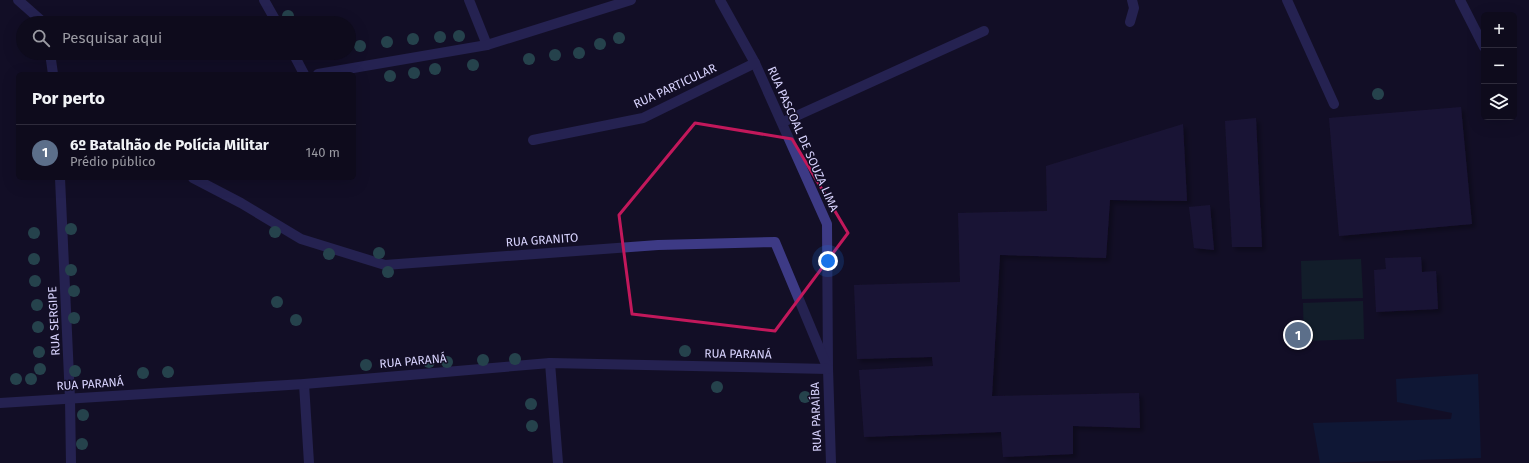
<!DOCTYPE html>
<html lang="pt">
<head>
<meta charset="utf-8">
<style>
  :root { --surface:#0e0b1c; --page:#171425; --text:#f1f3f6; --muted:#9b9ba3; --line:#2e2b3b; --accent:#0f766e }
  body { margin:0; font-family:"Fira Sans",sans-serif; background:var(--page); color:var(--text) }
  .controls { position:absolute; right:12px; top:12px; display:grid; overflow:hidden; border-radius:6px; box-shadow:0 4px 16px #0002 }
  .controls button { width:36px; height:36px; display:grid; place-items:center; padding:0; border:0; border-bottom:1px solid var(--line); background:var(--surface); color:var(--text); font:20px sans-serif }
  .you { position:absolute; left:828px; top:261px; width:14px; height:14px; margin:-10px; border:3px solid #fff; border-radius:50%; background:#1a73e8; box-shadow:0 0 0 6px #1a73e833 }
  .badge { display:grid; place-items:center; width:26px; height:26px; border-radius:50%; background:var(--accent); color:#fff; font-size:13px; font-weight:700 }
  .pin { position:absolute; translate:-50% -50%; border:2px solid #fff; box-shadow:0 1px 4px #0006 }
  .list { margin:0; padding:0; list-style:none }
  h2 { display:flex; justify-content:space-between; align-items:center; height:52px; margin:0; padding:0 16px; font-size:17px }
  h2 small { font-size:13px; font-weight:400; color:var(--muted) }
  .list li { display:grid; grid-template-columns:26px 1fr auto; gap:12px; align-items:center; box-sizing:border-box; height:56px; padding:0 16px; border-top:1px solid var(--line) }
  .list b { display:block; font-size:15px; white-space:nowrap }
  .list p { margin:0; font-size:13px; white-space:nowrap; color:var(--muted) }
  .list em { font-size:13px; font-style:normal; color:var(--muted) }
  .icon { flex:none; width:22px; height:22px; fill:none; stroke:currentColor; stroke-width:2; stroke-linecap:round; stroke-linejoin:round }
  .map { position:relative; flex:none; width:1529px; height:463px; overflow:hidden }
  .search { position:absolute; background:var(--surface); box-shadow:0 4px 16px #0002; left:16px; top:16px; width:340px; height:44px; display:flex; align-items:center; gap:10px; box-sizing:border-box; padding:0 14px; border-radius:22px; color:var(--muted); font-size:15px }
  .panel { position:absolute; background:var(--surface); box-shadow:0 4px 16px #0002; left:16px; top:72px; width:340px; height:108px; border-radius:6px }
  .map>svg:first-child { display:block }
</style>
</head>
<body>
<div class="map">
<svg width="1529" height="463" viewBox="0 0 1529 463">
  <defs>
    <filter id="shadow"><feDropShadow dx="3.5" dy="3.5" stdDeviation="2" flood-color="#0009"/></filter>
  </defs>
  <rect width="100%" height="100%" fill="#130f26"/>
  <g fill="#12302f">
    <path d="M1361,259L1363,298L1302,299L1301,261Z"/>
    <path d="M1363,301L1364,339L1304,341L1303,303Z"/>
  </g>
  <path fill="#0c2248" d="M1478,374L1481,458L1320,463L1313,423L1451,419L1452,413L1397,402L1396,379Z"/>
  <g fill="#241b47" filter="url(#shadow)">
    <path d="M1461,107L1472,224L1339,236L1329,118Z"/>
    <path d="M1256,118L1262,247H1232L1225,121Z"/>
    <path d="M1183,124L1187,201L1110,200L1106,258L1000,255L992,396L1139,393L1140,428L1073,426V454L1003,457L1001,432L864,437L859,370L933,366L932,357L857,359L854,285L960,282L958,213L1047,211L1046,166Z"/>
    <path d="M1210,205L1214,250L1194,248L1189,207Z"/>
    <path d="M1421,257L1422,272L1436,271L1438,309L1376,312L1374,270L1386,269L1385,258Z"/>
  </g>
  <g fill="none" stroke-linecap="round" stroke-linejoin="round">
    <g stroke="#3d3a85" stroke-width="10">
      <path d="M18,0L44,23"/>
      <path d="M264,0L277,23"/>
      <path d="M469,0L487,45"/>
      <path d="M720,0L755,63L827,224L828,369L831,463"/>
      <path d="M1287,0L1334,104"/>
      <path d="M1460,0L1484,47"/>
      <path d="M1130,22L1134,8L1132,0"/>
      <path d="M50,53L53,74"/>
      <path d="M293,53L304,74"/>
      <path d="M318,74L487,45L631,0"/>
      <path d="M783,122L984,31"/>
      <path d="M533,140L643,118L755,63"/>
      <path d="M60,178L70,399L71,463"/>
      <path d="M193,178L241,203L301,239L385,265L658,245L775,242L828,369"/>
      <path d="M550,363L558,463"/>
      <path d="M304,384L309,463"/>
      <path d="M0,403L304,384L550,363L828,369"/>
    </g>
  </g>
  <g fill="#3d827b">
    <circle cx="288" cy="16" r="6"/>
    <circle cx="459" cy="36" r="6"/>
    <circle cx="440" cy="37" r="6"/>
    <circle cx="619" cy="38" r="6"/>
    <circle cx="413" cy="39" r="6"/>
    <circle cx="387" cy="42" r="6"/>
    <circle cx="600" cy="44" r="6"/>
    <circle cx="360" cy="46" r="6"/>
    <circle cx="579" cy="53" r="6"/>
    <circle cx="555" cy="55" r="6"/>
    <circle cx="529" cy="59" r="6"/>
    <circle cx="473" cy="65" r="6"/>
    <circle cx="435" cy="69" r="6"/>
    <circle cx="414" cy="73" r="6"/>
    <circle cx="390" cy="76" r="6"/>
    <circle cx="1378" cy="94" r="6"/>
    <circle cx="71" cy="229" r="6"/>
    <circle cx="275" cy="232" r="6"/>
    <circle cx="34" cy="233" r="6"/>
    <circle cx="379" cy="253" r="6"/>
    <circle cx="329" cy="254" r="6"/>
    <circle cx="34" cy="259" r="6"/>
    <circle cx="71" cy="270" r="6"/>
    <circle cx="388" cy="272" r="6"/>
    <circle cx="35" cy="281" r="6"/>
    <circle cx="74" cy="291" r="6"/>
    <circle cx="277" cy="302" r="6"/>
    <circle cx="37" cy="305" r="6"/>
    <circle cx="74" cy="318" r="6"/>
    <circle cx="296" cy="320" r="6"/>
    <circle cx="38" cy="327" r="6"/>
    <circle cx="685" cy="351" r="6"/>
    <circle cx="39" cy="352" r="6"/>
    <circle cx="515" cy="359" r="6"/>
    <circle cx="483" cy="360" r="6"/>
    <circle cx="429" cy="362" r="6"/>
    <circle cx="447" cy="362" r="6"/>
    <circle cx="366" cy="365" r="6"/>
    <circle cx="40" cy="369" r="6"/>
    <circle cx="75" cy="371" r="6"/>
    <circle cx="168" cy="372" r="6"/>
    <circle cx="143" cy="373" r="6"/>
    <circle cx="16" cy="379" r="6"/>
    <circle cx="31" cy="379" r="6"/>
    <circle cx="717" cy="387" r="6"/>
    <circle cx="805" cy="397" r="6"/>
    <circle cx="531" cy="404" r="6"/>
    <circle cx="83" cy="415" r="6"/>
    <circle cx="532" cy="426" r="6"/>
    <circle cx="82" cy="444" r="6"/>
  </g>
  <path d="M0 0H1529V463H0ZM695,123L792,139L848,233L775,331L632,314L619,215Z" fill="#130f26" fill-opacity=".55" fill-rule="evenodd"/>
  <path fill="none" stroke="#c2185b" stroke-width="3" stroke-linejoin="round" d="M695,123L792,139L848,233L775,331L632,314L619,215Z"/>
  <g text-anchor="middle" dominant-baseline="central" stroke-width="3" stroke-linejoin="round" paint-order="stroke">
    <g font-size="12" fill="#d9d4ff" stroke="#130f26">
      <text transform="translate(675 86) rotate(-25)">RUA PARTICULAR</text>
      <text transform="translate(803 139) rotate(66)">RUA PASCOAL DE SOUZA LIMA</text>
      <text transform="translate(542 240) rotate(-4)">RUA GRANITO</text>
      <text transform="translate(54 321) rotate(-93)">RUA SERGIPE</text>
      <text transform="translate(738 354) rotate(1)">RUA PARANÁ</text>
      <text transform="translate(413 361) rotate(-5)">RUA PARANÁ</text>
      <text transform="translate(90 384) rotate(-4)">RUA PARANÁ</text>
      <text transform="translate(816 417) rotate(-92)">RUA PARAÍBA</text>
    </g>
  </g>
</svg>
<div class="controls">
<button>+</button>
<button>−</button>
<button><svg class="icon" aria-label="layers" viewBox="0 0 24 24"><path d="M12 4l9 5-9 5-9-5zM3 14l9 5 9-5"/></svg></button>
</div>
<div class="you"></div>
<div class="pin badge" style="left:1298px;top:335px;background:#5c6f8a">1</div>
<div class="search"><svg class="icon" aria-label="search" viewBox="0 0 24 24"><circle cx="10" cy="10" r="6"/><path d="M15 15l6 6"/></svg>Pesquisar aqui</div>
<section class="panel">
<h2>Por perto<small></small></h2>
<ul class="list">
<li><span class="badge" style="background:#5c6f8a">1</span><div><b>6º Batalhão de Polícia Militar</b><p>Prédio público</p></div><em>140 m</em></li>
</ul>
</section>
</div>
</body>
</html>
